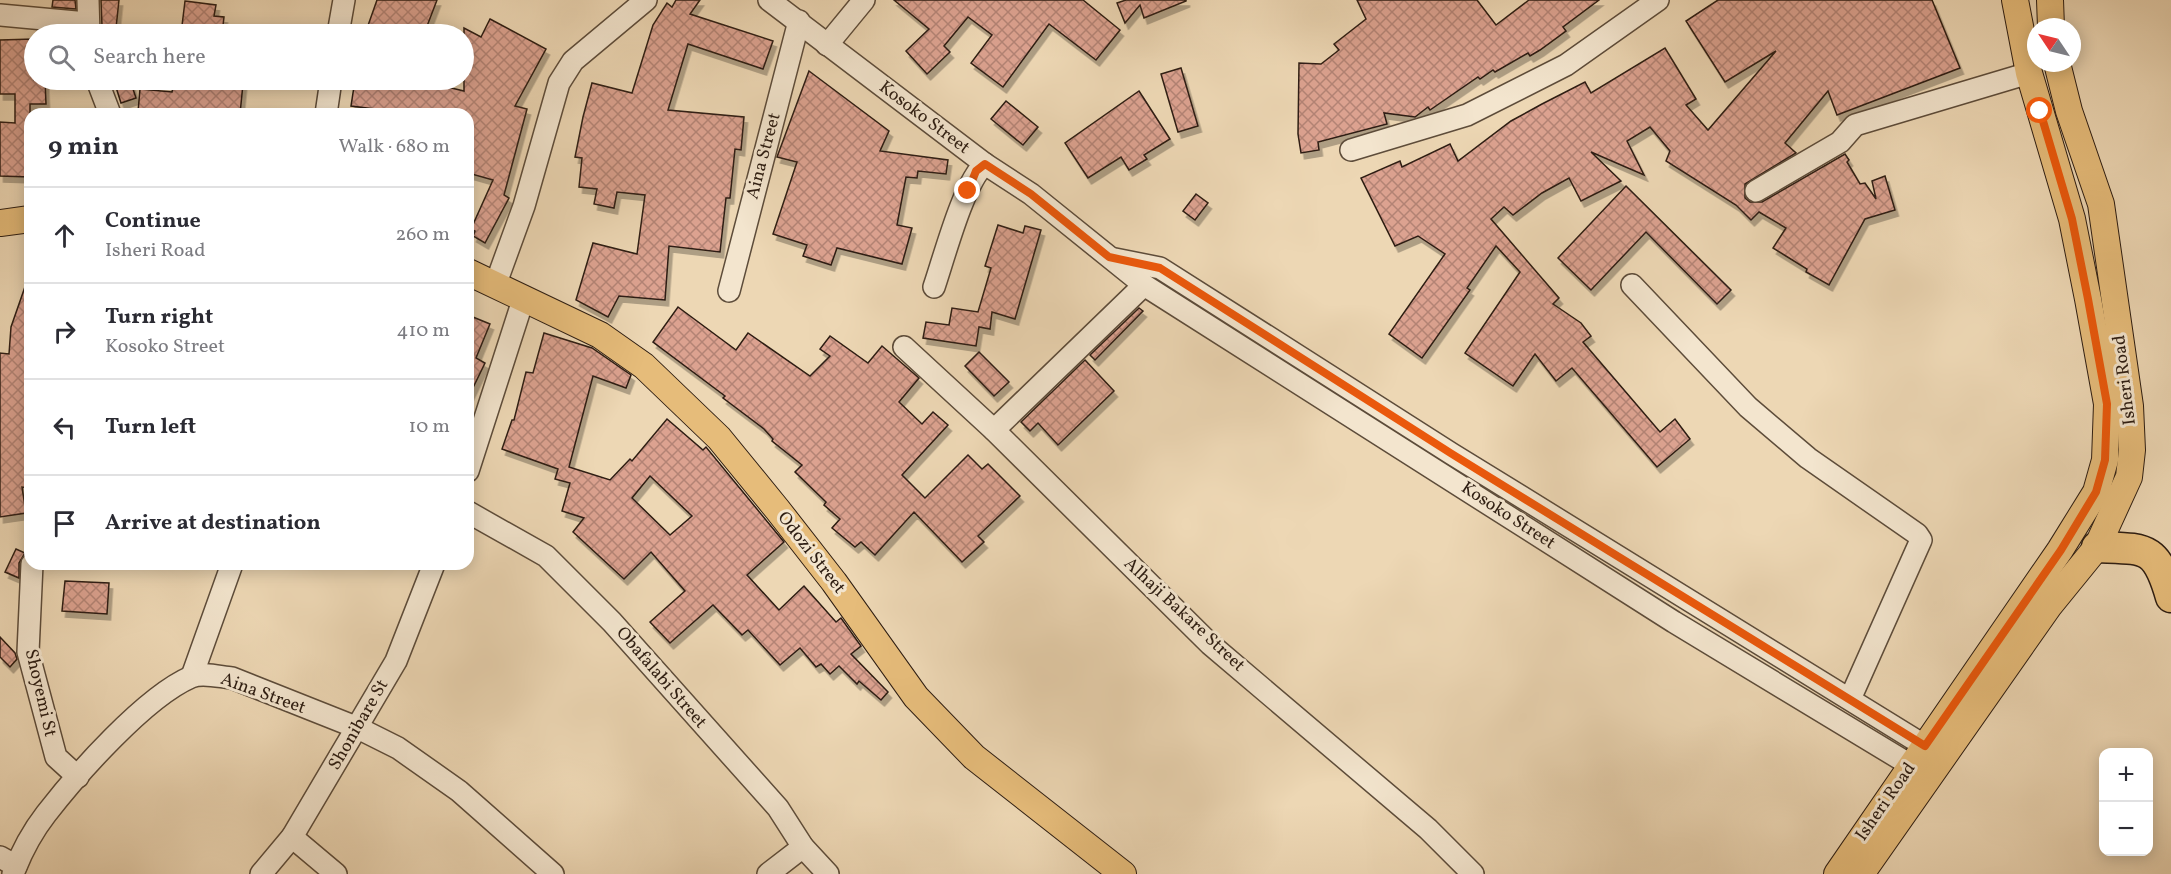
<!DOCTYPE html>
<html lang="en">
<head>
<meta charset="utf-8">
<style>
  :root { --surface:#fff; --page:#f2f2f3; --text:#2b2b33; --muted:#7c7c81; --line:#e1e1e2 }
  body { margin:0; font-family:Vollkorn,serif; background:var(--page); color:var(--text) }
  .controls { position:absolute; right:18px; bottom:18px; display:grid; overflow:hidden; border-radius:12px; box-shadow:0 3px 15px #0003 }
  .controls button { width:54px; height:54px; display:grid; place-items:center; padding:0; border:0; border-bottom:2px solid var(--line); background:var(--surface); color:var(--text); font:30px sans-serif }
  .compass { position:absolute; left:2027px; top:18px; width:54px; height:54px; border-radius:50%; background:var(--surface); box-shadow:0 3px 15px #0003; rotate:305deg }
  .stop { position:absolute; width:18px; height:18px; margin:-14px; border:4px solid #ea580c; border-radius:50%; background:#fff }
  .stop.end { background:#ea580c; border-color:#fff; box-shadow:0 2px 6px #0008 }
  .list { margin:0; padding:0; list-style:none }
  h2 { display:flex; justify-content:space-between; align-items:center; height:78px; margin:0; padding:0 24px; font-size:26px }
  h2 small { font-size:20px; font-weight:400; color:var(--muted) }
  .list li { display:grid; grid-template-columns:39px 1fr auto; gap:18px; align-items:center; box-sizing:border-box; height:96px; padding:0 24px; border-top:2px solid var(--line) }
  .list b { display:block; font-size:22px; white-space:nowrap }
  .list p { margin:0; font-size:20px; white-space:nowrap; color:var(--muted) }
  .list em { font-size:20px; font-style:normal; color:var(--muted) }
  .icon { flex:none; width:33px; height:33px; fill:none; stroke:currentColor; stroke-width:2; stroke-linecap:round; stroke-linejoin:round }
  .map { position:relative; flex:none; width:2171px; height:874px; overflow:hidden }
  .search { position:absolute; background:var(--surface); box-shadow:0 3px 15px #0003; left:24px; top:24px; width:450px; height:66px; display:flex; align-items:center; gap:15px; box-sizing:border-box; padding:0 21px; border-radius:33px; color:var(--muted); font-size:22px }
  .panel { position:absolute; background:var(--surface); box-shadow:0 3px 15px #0003; left:24px; top:108px; width:450px; height:462px; border-radius:18px }
  .map>svg:first-child { display:block }
</style>
</head>
<body>
<div class="map">
<svg width="2171" height="874" viewBox="0 0 2171 874">
  <defs>
    <pattern id="building-cross-hatch" width="8" height="8" patternUnits="userSpaceOnUse" patternTransform="scale(1.5)"><rect width="8" height="8" fill="#dca290"/><path d="M0 0l8 8M0 8l8-8" fill="none" stroke="#b38374"/></pattern>
    <filter id="shadow"><feDropShadow dx="3.5" dy="6" stdDeviation="0" flood-color="#0004"/></filter>
  </defs>
  <rect width="100%" height="100%" fill="#edd7b4"/>
  <filter id="stains"><feTurbulence type="fractalNoise" baseFrequency=".00333" numOctaves="4"/><feColorMatrix values="0 0 0 0 .2 0 0 0 0 .09 0 0 0 0 .02 0 0 0 .5 -.17"/></filter>
  <radialGradient id="worn" r=".72"><stop offset=".6" stop-color="#630" stop-opacity="0"/><stop offset="1" stop-color="#630" stop-opacity=".3"/></radialGradient>
  <g fill="url(#building-cross-hatch)" stroke="#2d1d12" stroke-width="1.5" fill-rule="evenodd" filter="url(#shadow)">
    <path d="M53,0H75L76,9L52,7Z"/>
    <path d="M101,0H119L116,28L102,26Z"/>
    <path d="M377,0H437L424,34H365Z"/>
    <path d="M676,0H700L690,14L773,41L763,69L688,44L668,110L744,117L741,150L735,149L730,198H726L720,252L669,246L665,300L619,296L608,317L576,300L593,243L637,254L645,195L617,192L614,208L594,204L597,189L579,187L582,158L575,157L583,117L592,83L632,93L653,25L667,3L672,7Z"/>
    <path d="M894,0H1083L1120,30L1096,60L1049,24L1003,87L971,63L992,35L968,17L944,46L950,52L927,74L906,51L929,29Z"/>
    <path d="M1126,0H1186V1L1144,18L1140,5L1125,23L1117,3Z"/>
    <path d="M1357,0H1477L1496,25L1529,0H1599L1563,27L1566,31L1540,50L1530,56L1528,53L1495,72L1493,70L1480,79L1478,77L1430,110L1428,107L1415,117L1384,113L1387,124L1318,142L1319,150L1301,153L1298,134L1299,63L1321,64L1339,50L1334,44L1366,19Z"/>
    <path d="M1718,0H1932L1960,68L1837,115L1828,91L1785,143L1796,153L1745,184V198L1750,202H1762L1845,154L1849,160L1847,162L1860,184L1865,183L1876,199L1872,181L1885,176L1895,210L1865,219L1829,285L1806,272L1807,269L1773,248L1786,228L1759,212L1751,220L1736,205L1666,161L1670,151L1650,127L1627,141L1644,175L1591,152L1621,181L1581,201L1569,178L1542,193L1513,215L1504,207L1491,219L1559,298L1553,304L1581,323L1591,336L1583,342L1660,432L1675,419L1690,439L1657,467L1572,368L1556,381L1535,354L1513,386L1465,353L1520,272L1496,246L1467,288L1470,290L1422,358L1389,334L1445,254L1418,236L1395,246L1361,178L1400,161L1402,167L1450,144L1458,161L1511,121L1542,104L1585,82L1591,93L1665,48L1696,99L1686,105L1708,130L1776,51L1725,82L1686,21Z"/>
    <path d="M185,1L216,5L214,16L224,17L222,34H181Z"/>
    <path d="M490,19L546,49L515,106L527,109L504,195L509,198L485,243L473,236L475,231L471,229L493,180L468,173V114H415L351,106L355,80H418L464,91V28L481,37Z"/>
    <path d="M34,39V80H45L46,104H30V177L0,176V122L15,123V94H0V40Z"/>
    <path d="M1181,68L1198,126L1178,132L1161,74Z"/>
    <path d="M809,71L889,131L880,151L948,160L946,174L918,171L917,178L906,177L897,225L912,228L902,264L837,248L831,265L803,256L807,245L773,234L797,162L777,157Z"/>
    <path d="M130,80L136,98L121,103L115,84Z"/>
    <path d="M175,80L243,84L240,114L138,112L140,89L172,92Z"/>
    <path d="M1139,91L1170,139L1144,155L1147,159L1129,170L1121,157L1088,178L1065,143Z"/>
    <path d="M1006,101L1038,127L1023,145L991,119Z"/>
    <path d="M1626,186L1731,290L1717,304L1646,232L1591,290L1558,258Z"/>
    <path d="M1196,194L1208,203L1195,220L1183,211Z"/>
    <path d="M998,225L1023,233L1025,226L1041,230L1015,319L992,312L990,329L979,327L976,346L923,338L926,322L949,325L952,308L978,312L991,268L985,266Z"/>
    <path d="M26,284L30,285V488L22,487L26,513L0,517V353L9,354L11,327Z"/>
    <path d="M678,307L736,350L748,333L810,376L830,356L820,349L830,336L868,363L882,346L919,378L899,402L922,424L933,412L948,425L902,475L925,498L968,455L982,469L988,464L1020,496L978,536L984,542L962,562L914,512L875,555L861,542L855,547L832,528L840,519L824,505L826,502L795,472L802,465L772,441L773,439L764,429L723,398L725,396L653,342Z"/>
    <path d="M1139,308L1143,311L1095,360L1090,355Z"/>
    <path d="M468,315L490,324L476,358L485,363L468,398Z"/>
    <path d="M544,333L592,348L631,375L626,388L593,376L569,467L610,480L630,459L632,461L667,419L703,450L706,447L784,542L747,575L779,610L804,586L836,622L841,618L861,646L851,654L888,692L881,700L859,681L857,684L839,666L830,674L821,664L816,667L800,648L780,665L748,630L742,635L713,605L670,643L650,622L685,591L651,552L624,579L573,532L584,518L562,511L570,483L555,479L558,469L502,449L512,420H514L526,372L533,373ZM650,476L692,516L670,535L632,498Z"/>
    <path d="M979,352L1009,382L994,396L965,366Z"/>
    <path d="M1085,360L1114,391L1058,445L1038,423L1030,431L1021,422Z"/>
    <path d="M16,549L25,553L19,563V578L5,572Z"/>
    <path d="M65,581L109,583L107,614L62,611Z"/>
    <path d="M0,637L15,653L17,659L10,667L0,657Z"/>
  </g>
  <g fill="none" stroke-linecap="round" stroke-linejoin="round">
    <g stroke="#5d4c3a" stroke-width="24">
      <g id="minor">
        <path d="M88,0L89,34"/>
        <path d="M769,0L985,164L1031,194L1144,285L1674,622L1912,766"/>
        <path d="M0,15L87,23"/>
        <path d="M338,34L344,0"/>
        <path d="M827,45L864,0"/>
        <path d="M97,80L110,114"/>
        <path d="M326,114L331,80"/>
        <path d="M1351,150L1467,115L1566,65L1658,0"/>
        <path d="M1756,191L1840,142L1855,125L2029,73"/>
        <path d="M1115,259L1160,268L1452,454L1925,746"/>
        <path d="M496,283L524,206L559,83L573,61L646,0"/>
        <path d="M1632,285L1748,407L1808,458L1917,534L1921,540L1850,699"/>
        <path d="M934,287C944,258 964,181 985,164"/>
        <path d="M729,291L799,21"/>
        <path d="M904,347L994,430L1210,644L1428,829L1473,874"/>
        <path d="M994,430L1144,285"/>
        <path d="M468,471L524,297"/>
        <path d="M468,512L546,556L612,622L778,808L803,847L828,874"/>
        <path d="M32,564L28,652L56,757L78,777"/>
        <path d="M192,676L232,564"/>
        <path d="M292,837L336,874"/>
        <path d="M0,857L16,866"/>
        <path d="M13,874C21,853 32,832 46,814C77,774 145,697 191,677C202,672 220,677 232,678L358,728L398,748L459,791L553,874"/>
        <path d="M261,874L292,837L396,661L434,564"/>
        <path d="M768,874L803,847"/>
      </g>
    </g>
    <g stroke="#2d1d12" stroke-width="28">
      <g id="major">
        <path d="M2050,0L2051,27"/>
        <path d="M0,223L30,219"/>
        <path d="M468,272L600,335L644,366L719,438L777,509L834,582L916,697L974,757L1123,874"/>
        <path d="M1837,874L2060,550L2096,492L2105,460L2107,404L2088,299L2072,219L2029,73L2015,0"/>
        <path d="M1861,874L2049,606L2097,547L2129,477L2132,450L2130,406L2101,204L2069,111L2057,63"/>
      </g>
    </g>
    <g stroke="#2d1d12" stroke-width="33">
      <path id="highway" d="M2097,547C2146,549 2156,545 2171,597"/>
    </g>
    <use href="#minor" stroke="#f3e5ce" stroke-width="21"/>
    <use href="#major" stroke="#e6bc7a" stroke-width="26"/>
    <use href="#highway" stroke="#e6bc7a" stroke-width="30"/>
  </g>
  <g fill="none" stroke-linecap="round" stroke-linejoin="round">
    <path stroke="#ea580c" stroke-width="8" d="M968,191L976,171L985,164L1031,194L1109,257L1160,268L1452,454L1925,746L2061,550L2096,492L2105,460L2107,404L2088,299L2072,219L2040,111"/>
  </g>
  <g text-anchor="middle" dominant-baseline="central" stroke-width="6" stroke-linejoin="round" paint-order="stroke">
    <g font-size="18" fill="#2d1d12" stroke="#f3e5ce">
      <text transform="translate(924 118) rotate(37)">Kosoko Street</text>
      <text transform="translate(764 156) rotate(-75)">Aina Street</text>
      <text transform="translate(2125 380) rotate(-97)">Isheri Road</text>
      <text transform="translate(1508 516) rotate(33)">Kosoko Street</text>
      <text transform="translate(811 553) rotate(52)">Odozi Street</text>
      <text transform="translate(1184 615) rotate(43)">Alhaji Bakare Street</text>
      <text transform="translate(661 678) rotate(49)">Obafalabi Street</text>
      <text transform="translate(40 693) rotate(77)">Shoyemi St</text>
      <text transform="translate(263 694) rotate(20)">Aina Street</text>
      <text transform="translate(359 725) rotate(-60)">Shonibare St</text>
      <text transform="translate(1886 802) rotate(-55)">Isheri Road</text>
    </g>
  </g>
  <rect width="100%" height="100%" filter="url(#stains)"/>
  <rect width="100%" height="100%" fill="url(#worn)"/>
</svg>
<div class="controls">
<button>+</button>
<button>−</button>
</div>
<svg class="compass" viewBox="-18 -18 36 36"><path d="M0-13l5 13h-10z" fill="#e53935"/><path d="M0 13l5-13h-10z" fill="#7c7c81"/></svg>
<div class="stop" style="left:2040px;top:111px"></div>
<div class="stop end" style="left:968px;top:191px"></div>
<div class="search"><svg class="icon" aria-label="search" viewBox="0 0 24 24"><circle cx="10" cy="10" r="6"/><path d="M15 15l6 6"/></svg>Search here</div>
<section class="panel">
<h2>9 min<small>Walk · 680 m</small></h2>
<ul class="list">
<li><svg class="icon" aria-label="ahead" viewBox="0 0 24 24"><path d="M12 20V5M6 11l6-6 6 6"/></svg><div><b>Continue</b><p>Isheri Road</p></div><em>260 m</em></li>
<li><svg class="icon" aria-label="right" viewBox="0 0 24 24"><path d="M7 20v-9h11M14 6l5 5-5 5"/></svg><div><b>Turn right</b><p>Kosoko Street</p></div><em>410 m</em></li>
<li><svg class="icon" aria-label="left" viewBox="0 0 24 24"><path d="M17 20v-9H6M10 6l-5 5 5 5"/></svg><div><b>Turn left</b></div><em>10 m</em></li>
<li><svg class="icon" aria-label="arrive" viewBox="0 0 24 24"><path d="M6 21V4h12l-3 4 3 4H6"/></svg><div><b>Arrive at destination</b></div></li>
</ul>
</section>
</div>
</body>
</html>
